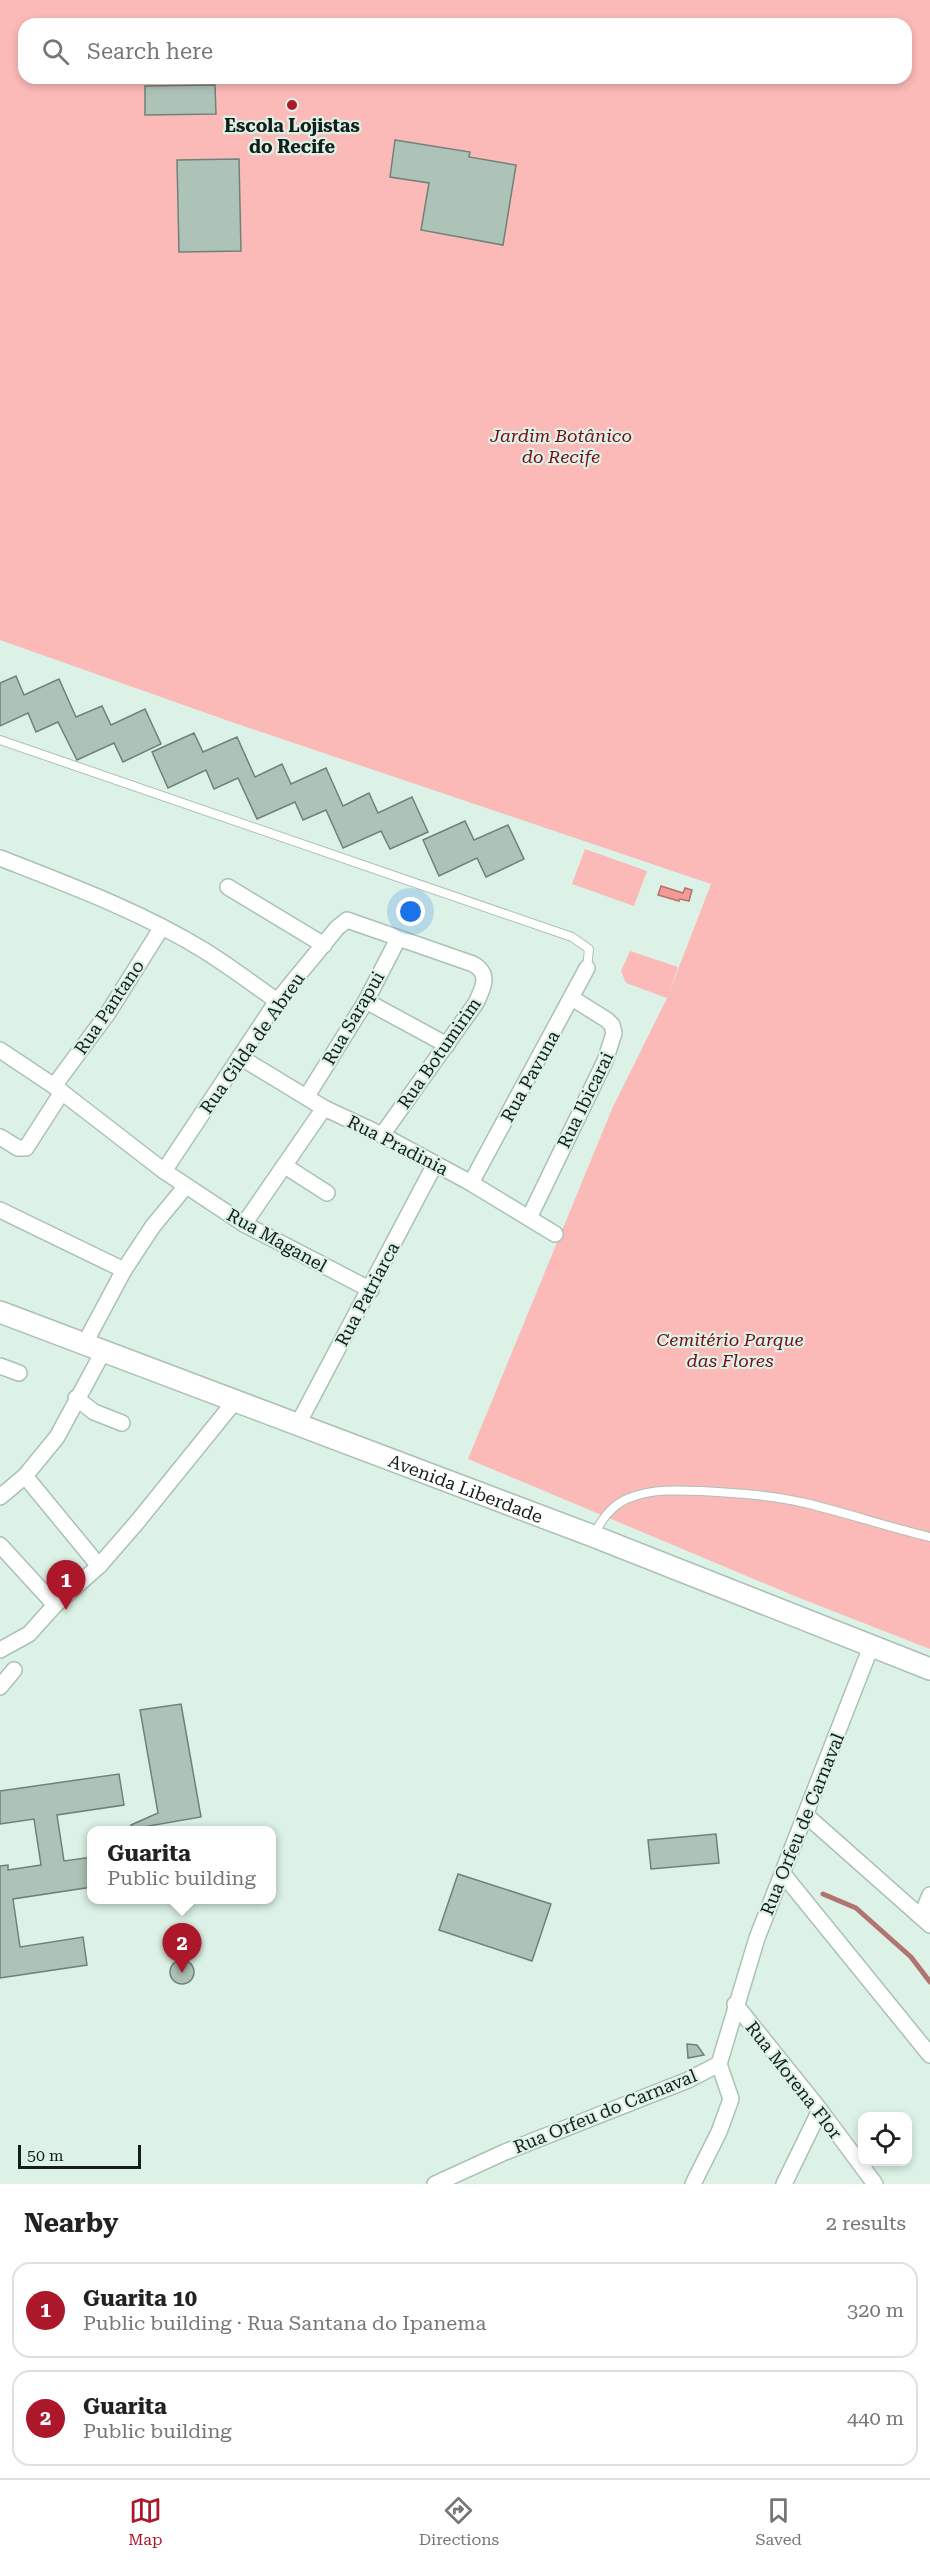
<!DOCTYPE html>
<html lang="en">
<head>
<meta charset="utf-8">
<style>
  :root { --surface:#fff; --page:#f2f2f2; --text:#222; --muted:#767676; --line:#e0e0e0; --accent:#ac1729 }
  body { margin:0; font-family:"Roboto Serif",serif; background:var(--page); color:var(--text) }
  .controls { position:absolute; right:18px; bottom:18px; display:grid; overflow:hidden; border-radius:12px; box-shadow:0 3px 9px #0003 }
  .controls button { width:54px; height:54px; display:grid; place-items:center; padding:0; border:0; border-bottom:2px solid var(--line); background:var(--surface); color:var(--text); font:30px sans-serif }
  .scale { position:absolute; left:18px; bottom:15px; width:123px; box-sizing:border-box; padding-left:6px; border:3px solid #161e1a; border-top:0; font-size:16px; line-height:21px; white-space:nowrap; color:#161e1a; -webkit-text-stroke:4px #dcf2e6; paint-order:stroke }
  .you { position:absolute; left:411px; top:912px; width:21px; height:21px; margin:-15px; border:4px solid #fff; border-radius:50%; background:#1a73e8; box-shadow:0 0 0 9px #1a73e833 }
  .badge { display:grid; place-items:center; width:39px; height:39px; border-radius:50%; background:var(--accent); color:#fff; font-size:20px; font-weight:700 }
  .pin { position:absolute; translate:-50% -50px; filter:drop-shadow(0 2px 3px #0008) }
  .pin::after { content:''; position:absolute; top:32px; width:21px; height:18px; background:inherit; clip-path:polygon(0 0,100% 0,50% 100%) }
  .popup { position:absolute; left:87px; top:1826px; width:189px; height:78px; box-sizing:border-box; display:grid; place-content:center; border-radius:12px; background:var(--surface); filter:drop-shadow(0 2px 4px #0005); font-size:20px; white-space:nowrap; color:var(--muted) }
  .popup b { font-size:22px; color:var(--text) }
  .popup::after { content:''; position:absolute; left:50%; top:100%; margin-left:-12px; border:12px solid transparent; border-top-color:var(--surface) }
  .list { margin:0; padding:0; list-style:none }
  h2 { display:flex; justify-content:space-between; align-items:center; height:78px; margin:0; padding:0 24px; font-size:26px }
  h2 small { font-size:20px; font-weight:400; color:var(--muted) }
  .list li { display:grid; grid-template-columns:39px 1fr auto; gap:18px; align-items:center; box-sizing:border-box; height:96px; margin:0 12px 12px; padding:0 12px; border:2px solid var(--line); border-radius:18px }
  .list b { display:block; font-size:22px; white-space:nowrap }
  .list p { margin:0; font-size:20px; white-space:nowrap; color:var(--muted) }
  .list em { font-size:20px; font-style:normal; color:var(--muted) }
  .icon { flex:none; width:33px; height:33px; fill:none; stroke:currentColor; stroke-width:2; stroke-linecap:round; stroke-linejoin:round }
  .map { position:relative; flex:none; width:930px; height:2184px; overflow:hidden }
  .search { position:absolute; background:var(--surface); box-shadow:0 3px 9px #0003; left:18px; right:18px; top:18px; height:66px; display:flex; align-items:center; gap:15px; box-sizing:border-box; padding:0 21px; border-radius:18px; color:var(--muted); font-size:22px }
  .sheet { height:294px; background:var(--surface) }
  nav { display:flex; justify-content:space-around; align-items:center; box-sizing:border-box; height:84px; border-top:2px solid var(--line); background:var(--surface); font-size:16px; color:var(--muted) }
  nav a { display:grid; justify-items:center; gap:3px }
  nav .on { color:var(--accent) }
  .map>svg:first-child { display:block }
</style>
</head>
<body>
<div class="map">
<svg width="930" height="2184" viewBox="0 0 930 2184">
  <rect width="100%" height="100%" fill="#dcf2e6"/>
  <g fill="#fbbab7" fill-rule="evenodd">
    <path d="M0,0H930V1649L797,1597L468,1459L612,1109L667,998L626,983L621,971L630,951L678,967L669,993L711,884L223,719L0,640ZM24,24H906V78H24Z"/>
    <path d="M585,849L647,871L634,906L572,884Z"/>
  </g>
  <path fill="#f49996" stroke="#b17471" stroke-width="1.5" d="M661,886L683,893L685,888L692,890L689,901L680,899L679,901L658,895Z"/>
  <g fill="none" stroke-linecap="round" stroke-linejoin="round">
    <path stroke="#b17471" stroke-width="5" d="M823,1894L856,1908L911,1957L930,1982"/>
  </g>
  <g fill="#aec3b7" stroke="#6f8278" stroke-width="1.5">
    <path d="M215,85L216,114L145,115V86Z"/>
    <path d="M395,140L470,152L469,157L516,165L503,245L421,230L429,183L390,177Z"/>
    <path d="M239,159L241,251L179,252L177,160Z"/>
    <path d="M16,676L24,695L59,679L76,717L102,706L111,725L145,709L161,744L123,762L114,743L77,760L58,722L36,732L28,713L0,726V683Z"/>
    <path d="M194,733L203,752L237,737L255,777L282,764L291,784L326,768L343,806L369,793L378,813L412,797L428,832L390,849L381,831L343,848L326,810L303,820L295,802L257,819L238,778L214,789L206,770L168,788L152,752Z"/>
    <path d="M465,821L474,840L508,825L524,859L486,877L477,858L439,876L423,840Z"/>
    <path d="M181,1704L201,1817L132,1829L131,1825L158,1813L140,1710Z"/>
    <path d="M119,1774L124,1805L57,1815L64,1861L92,1857V1887L13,1899L20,1947L83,1937L87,1965L0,1978V1866L8,1865V1870L41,1865L34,1819L0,1824V1791Z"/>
    <path d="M716,1834L719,1863L651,1869L648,1840Z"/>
    <path d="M458,1874L551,1904L532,1961L439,1930Z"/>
    <circle cx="182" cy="1972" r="12"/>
    <path d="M687,2044L697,2045L704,2055L688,2058Z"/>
  </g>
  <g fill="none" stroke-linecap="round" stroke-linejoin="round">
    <g stroke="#acc1b5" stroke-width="10">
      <g id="service">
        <path d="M0,740L572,937L589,949L587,968"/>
        <path d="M594,1535C602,1518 613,1503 632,1497C653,1489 678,1490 700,1491C735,1493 771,1495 805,1503C847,1513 888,1527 930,1537"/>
      </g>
    </g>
    <g stroke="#acc1b5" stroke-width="18">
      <g id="minor">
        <path d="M0,858C69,885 142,912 205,951C229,966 253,984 277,1001"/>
        <path d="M228,887L324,945"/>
        <path d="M366,1001L447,1045"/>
        <path d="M0,1050L54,1086L164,1171L244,1224L371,1290"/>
        <path d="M240,1057L324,1108L382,1135L471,1183L555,1234"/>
        <path d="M54,1086L108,1013L162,927"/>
        <path d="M307,1096L366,1001L398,939"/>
        <path d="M0,1137L18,1148H26L62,1092"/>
        <path d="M285,1166L327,1193"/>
        <path d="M164,1171L277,1001L337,928L347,920L473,964C491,974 483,988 476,1003L382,1135"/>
        <path d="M471,1183L587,968"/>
        <path d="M0,1210L124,1270"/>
        <path d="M529,1218L605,1061L614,1033L612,1025L607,1020L572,998"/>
        <path d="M244,1224L324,1108"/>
        <path d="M85,1343L124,1270L153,1226L186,1186"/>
        <path d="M0,1366L19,1373"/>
        <path d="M76,1398L94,1412L122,1423"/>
        <path d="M298,1424L435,1164"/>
        <path d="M25,1476L99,1566"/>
        <path d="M0,1497L25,1476L57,1437L104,1350"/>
        <path d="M0,1545L55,1605"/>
        <path d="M0,1650L29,1634L55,1605L99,1566L138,1521L235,1401"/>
        <path d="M0,1687L14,1670"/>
        <path d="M807,1816L930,1925"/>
        <path d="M783,1874L930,2055"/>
        <path d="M921,1917L930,1895"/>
        <path d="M735,2004L820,2110L875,2184"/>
        <path d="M435,2184L505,2152L688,2080L719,2064L757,1938L872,1644"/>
        <path d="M693,2184L719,2132L731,2099L719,2064"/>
        <path d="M784,2184L820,2110"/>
      </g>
    </g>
    <g stroke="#acc1b5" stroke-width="24">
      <g id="secondary">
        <path id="s1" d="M0,1312L593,1536L930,1669"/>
      </g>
    </g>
    <use href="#service" stroke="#fff" stroke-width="8"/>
    <use href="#minor" stroke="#fff" stroke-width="15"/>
    <use href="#secondary" stroke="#fff" stroke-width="21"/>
  </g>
  <circle fill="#ac1729" stroke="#dcf2e6" stroke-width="2" cx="292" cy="105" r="6"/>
  <g text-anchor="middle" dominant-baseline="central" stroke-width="4.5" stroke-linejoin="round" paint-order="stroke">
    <g font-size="18" font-weight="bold" fill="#161e1a" stroke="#dcf2e6">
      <text x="292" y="125">Escola Lojistas<tspan x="292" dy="21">do Recife</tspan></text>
    </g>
    <g font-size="18" font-style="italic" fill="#780b19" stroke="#dcf2e6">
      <text x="561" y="435">Jardim Botânico<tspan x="561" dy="21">do Recife</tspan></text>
      <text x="730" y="1339">Cemitério Parque<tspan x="730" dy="21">das Flores</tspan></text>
    </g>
    <g font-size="18" fill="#161e1a" stroke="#dcf2e6">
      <text transform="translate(109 1007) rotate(-56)">Rua Pantano</text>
      <text transform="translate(353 1018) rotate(-60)">Rua Sarapui</text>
      <text transform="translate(252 1043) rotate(-55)">Rua Gilda de Abreu</text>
      <text transform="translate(439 1053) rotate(-55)">Rua Botumirim</text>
      <text transform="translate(530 1076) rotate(-61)">Rua Pavuna</text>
      <text transform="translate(585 1100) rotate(-64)">Rua Ibicarai</text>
      <text transform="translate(398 1145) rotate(27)">Rua Pradinia</text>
      <text transform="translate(277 1240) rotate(29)">Rua Maganel</text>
      <text transform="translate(367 1294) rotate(-62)">Rua Patriarca</text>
      <text stroke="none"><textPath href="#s1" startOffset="498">Avenida Liberdade</textPath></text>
      <text transform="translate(802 1824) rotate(-68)">Rua Orfeu de Carnaval</text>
      <text transform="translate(794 2080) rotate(52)">Rua Morena Flor</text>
      <text transform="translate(605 2111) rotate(-22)">Rua Orfeu do Carnaval</text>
    </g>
  </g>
</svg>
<div class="controls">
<button><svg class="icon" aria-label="locate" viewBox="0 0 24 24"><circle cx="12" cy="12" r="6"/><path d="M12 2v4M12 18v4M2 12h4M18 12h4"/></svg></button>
</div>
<div class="scale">50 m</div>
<div class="you"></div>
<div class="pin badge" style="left:66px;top:1610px">1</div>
<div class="pin badge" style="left:182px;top:1973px">2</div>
<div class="popup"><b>Guarita</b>Public building</div>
<div class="search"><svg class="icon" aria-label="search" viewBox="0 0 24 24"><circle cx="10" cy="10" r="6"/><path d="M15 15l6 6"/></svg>Search here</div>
</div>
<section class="sheet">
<h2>Nearby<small>2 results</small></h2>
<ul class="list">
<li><span class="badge">1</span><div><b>Guarita 10</b><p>Public building · Rua Santana do Ipanema</p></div><em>320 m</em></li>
<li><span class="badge">2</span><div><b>Guarita</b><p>Public building</p></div><em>440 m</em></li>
</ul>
</section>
<nav>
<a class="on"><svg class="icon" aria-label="map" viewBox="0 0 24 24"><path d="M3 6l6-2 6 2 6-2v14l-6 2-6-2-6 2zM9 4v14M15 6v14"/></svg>Map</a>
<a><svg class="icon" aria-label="directions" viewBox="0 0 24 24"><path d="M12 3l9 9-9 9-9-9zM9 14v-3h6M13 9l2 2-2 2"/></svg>Directions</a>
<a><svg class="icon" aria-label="saved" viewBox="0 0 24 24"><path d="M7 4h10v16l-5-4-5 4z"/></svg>Saved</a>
</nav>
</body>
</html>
